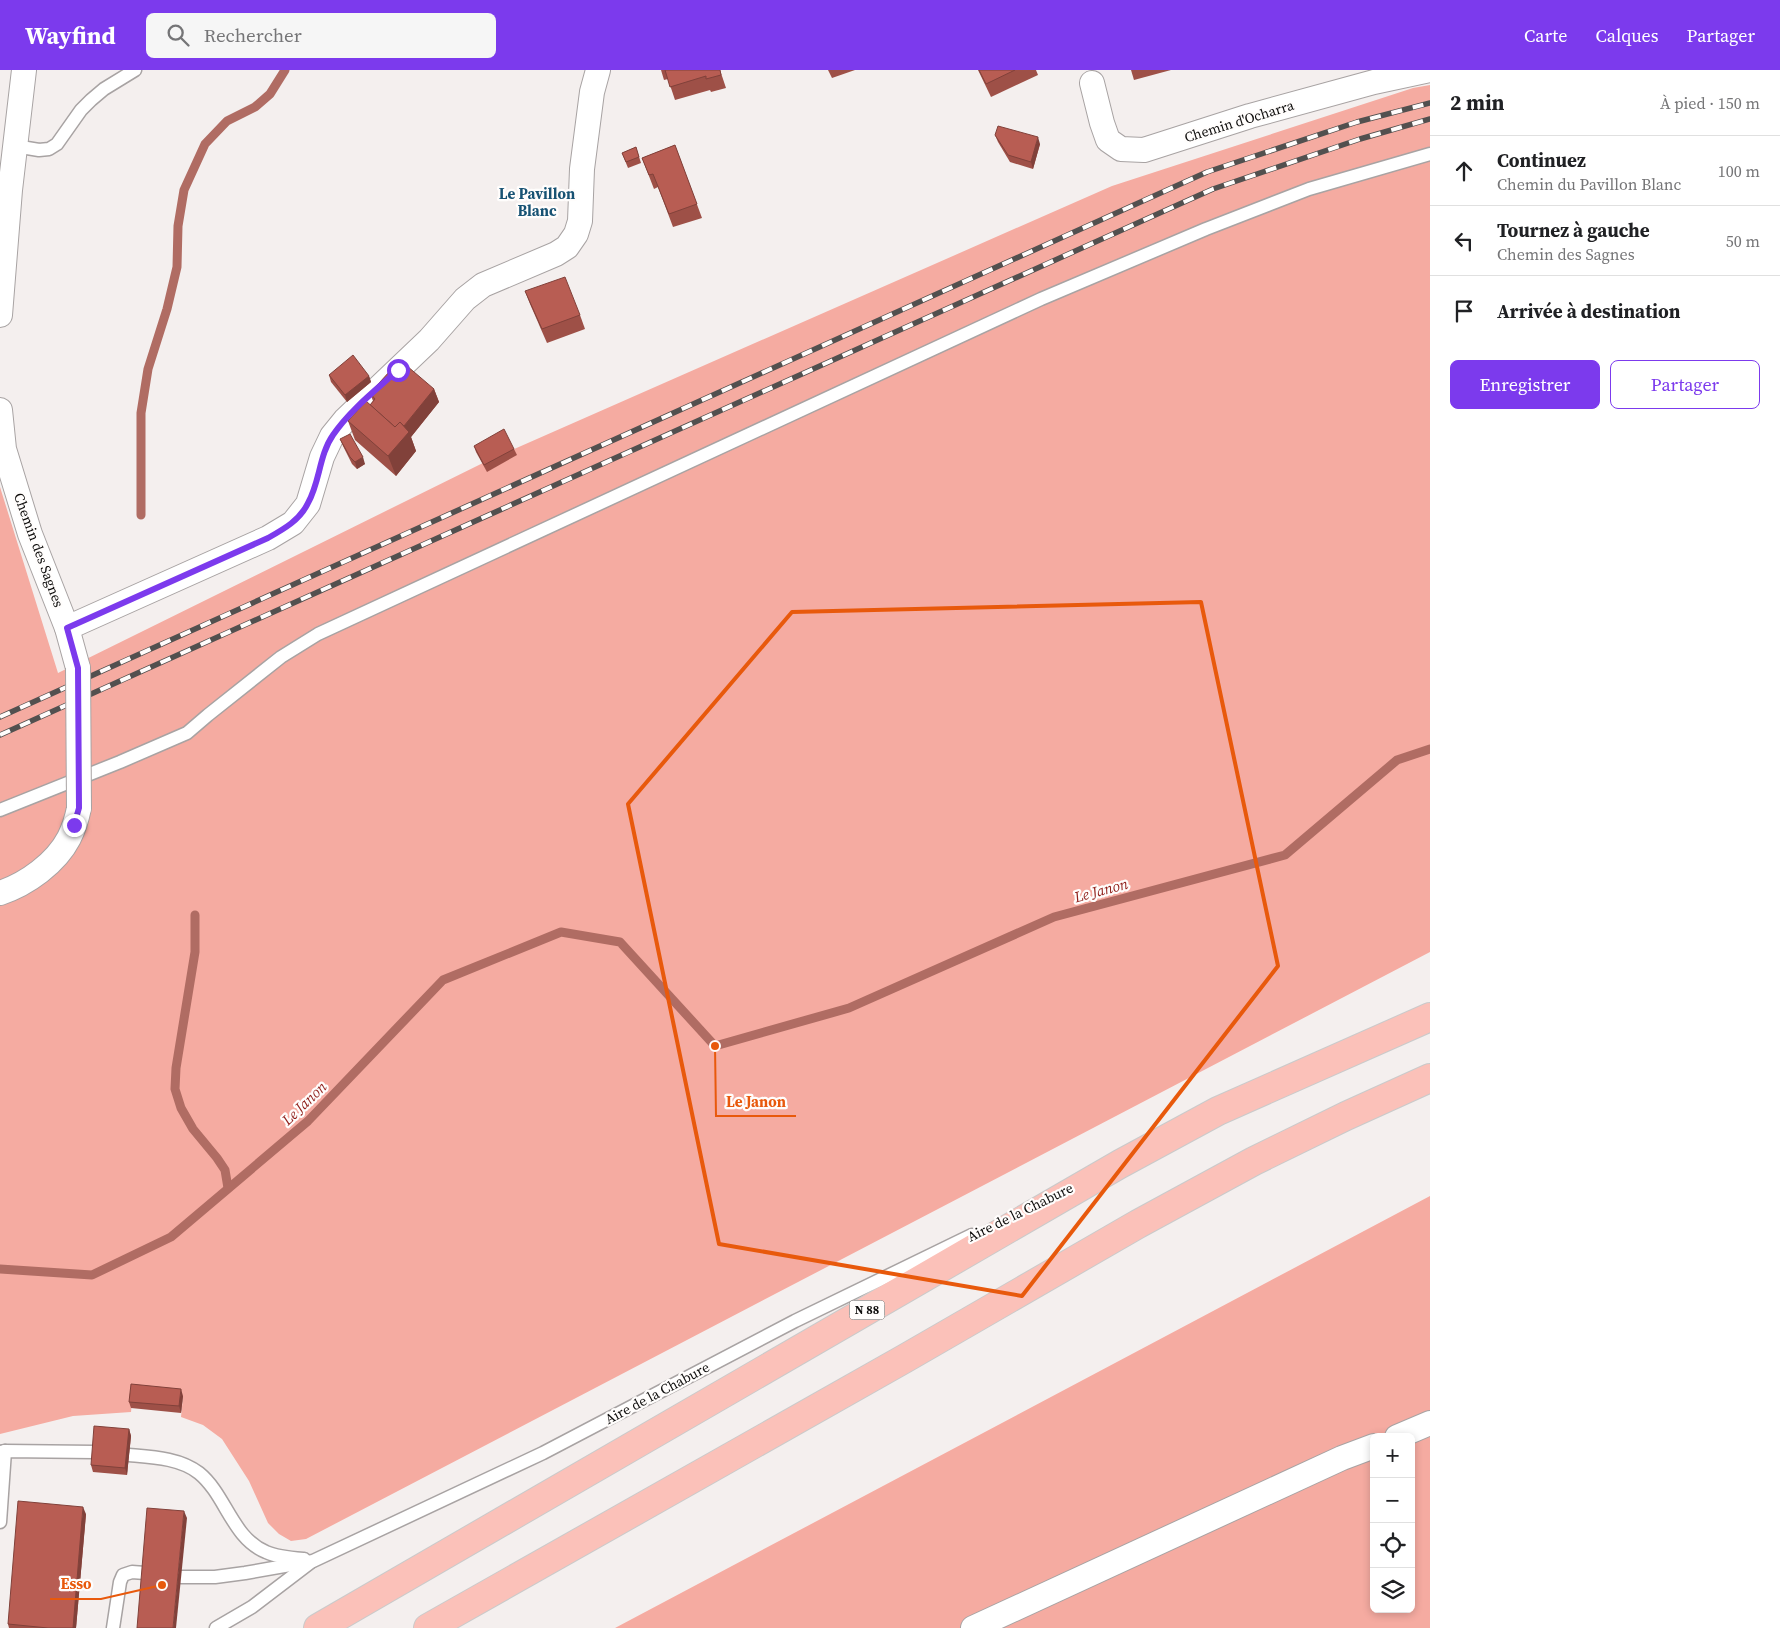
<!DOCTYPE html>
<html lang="fr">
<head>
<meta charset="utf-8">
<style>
  :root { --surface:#fff; --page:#f6f6f6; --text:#202124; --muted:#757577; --line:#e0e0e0; --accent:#7c3aed }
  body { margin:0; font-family:"Source Serif 4",serif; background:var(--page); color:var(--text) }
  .controls { position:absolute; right:15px; bottom:15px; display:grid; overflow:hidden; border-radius:8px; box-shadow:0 2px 8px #0003 }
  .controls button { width:45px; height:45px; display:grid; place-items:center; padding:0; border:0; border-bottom:1px solid var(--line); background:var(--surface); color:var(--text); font:25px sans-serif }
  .stop { position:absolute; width:15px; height:15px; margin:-11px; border:4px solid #7c3aed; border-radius:50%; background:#fff }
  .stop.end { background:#7c3aed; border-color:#fff; box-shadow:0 1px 5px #0008 }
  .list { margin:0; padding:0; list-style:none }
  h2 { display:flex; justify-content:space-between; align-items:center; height:65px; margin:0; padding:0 20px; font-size:21px }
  h2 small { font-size:16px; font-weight:400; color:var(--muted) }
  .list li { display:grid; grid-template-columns:32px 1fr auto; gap:15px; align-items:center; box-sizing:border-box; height:70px; padding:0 20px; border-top:1px solid var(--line) }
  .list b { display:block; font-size:19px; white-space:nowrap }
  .list p { margin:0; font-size:16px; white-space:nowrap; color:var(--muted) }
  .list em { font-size:16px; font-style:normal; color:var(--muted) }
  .actions { display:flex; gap:10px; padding:15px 20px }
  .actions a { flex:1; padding:11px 0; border:1px solid var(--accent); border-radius:8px; text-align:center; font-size:18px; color:var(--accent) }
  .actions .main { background:var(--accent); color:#fff }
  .icon { flex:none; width:28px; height:28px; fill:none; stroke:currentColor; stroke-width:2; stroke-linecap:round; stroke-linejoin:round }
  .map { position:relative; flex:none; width:1430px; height:1558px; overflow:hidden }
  header { display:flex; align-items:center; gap:30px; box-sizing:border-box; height:70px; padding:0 25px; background:var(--accent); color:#fff }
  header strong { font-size:24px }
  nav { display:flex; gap:28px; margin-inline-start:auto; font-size:18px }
  .search { width:350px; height:45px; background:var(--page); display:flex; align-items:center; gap:12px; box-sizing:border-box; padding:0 18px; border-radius:8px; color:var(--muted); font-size:19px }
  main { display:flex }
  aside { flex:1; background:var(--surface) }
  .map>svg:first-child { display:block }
</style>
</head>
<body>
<header>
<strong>Wayfind</strong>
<div class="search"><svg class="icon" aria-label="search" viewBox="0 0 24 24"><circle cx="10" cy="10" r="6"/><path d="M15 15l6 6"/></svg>Rechercher</div>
<nav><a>Carte</a><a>Calques</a><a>Partager</a></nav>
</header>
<main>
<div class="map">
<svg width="1430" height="1558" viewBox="0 0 1430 1558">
  <rect width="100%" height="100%" fill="#f4efee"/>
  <g fill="#f5aba1" fill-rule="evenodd">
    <path d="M1430,15V882L306,1469L291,1471L279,1464L268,1453L249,1411L222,1369L203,1355L181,1347L183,1326L133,1321L131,1342L73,1346L0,1364V417L58,603L487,391L1112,116L1413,18Z"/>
    <path d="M1430,1126V1558H615ZM1374,1367H1411V1539H1374Z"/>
  </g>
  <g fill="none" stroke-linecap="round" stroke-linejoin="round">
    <g stroke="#b06c63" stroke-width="9">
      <path d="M141,445V343L148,299L167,239L177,197L178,156L184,120L205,74L227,51L255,37L270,24L285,0"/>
      <path d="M195,845V882L176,998L175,1019L181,1038L193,1059L217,1088L225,1100L228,1118"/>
      <path d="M0,1199L92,1205L171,1167L308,1051L443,910L561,862L620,872L715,976L849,938L1054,847L1285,785L1397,690L1430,679"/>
    </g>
    <g stroke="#a8a3a3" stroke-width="15">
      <g id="lane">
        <path d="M15,76L39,80L49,79L57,74L81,40L91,30L104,19L135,0"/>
        <path d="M0,740L120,692L187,663L208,645L281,587L318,564L1041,229L1206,159L1309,119L1430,84"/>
        <path d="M0,1382L5,1381L95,1382"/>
        <path d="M129,1385C152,1387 180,1388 199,1403C226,1425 232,1468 266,1482C277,1487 291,1488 304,1489"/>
        <path d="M0,1452L5,1381"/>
        <path d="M181,1507H215L245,1503L313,1491L543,1383L795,1251L972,1165"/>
        <path d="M113,1558L120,1512L123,1505L132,1502L145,1503"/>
        <path d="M216,1558L252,1537L311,1492"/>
      </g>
    </g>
    <g stroke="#a8a3a3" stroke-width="26">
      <g id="street">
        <path d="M1092,13L1102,53L1108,70L1121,79L1144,80L1250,46L1374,12L1430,0"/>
        <path d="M0,245L10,120L24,0"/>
        <path d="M0,340L4,379L30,464L67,558L78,598"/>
        <path d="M67,558L268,468L293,453L308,434L322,387L332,366L345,350L429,270L465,229L483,215L556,184L567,177L576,164L580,151L582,99L592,22L598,0"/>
        <path d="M0,823C27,814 56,793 69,768C74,758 77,748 79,738"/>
        <path d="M1397,1367L1430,1353"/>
        <path d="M973,1558L1342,1388L1374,1376"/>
      </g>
    </g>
    <g stroke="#cacaca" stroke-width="30">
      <g id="highway">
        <path d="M318,1558L1120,1094L1218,1041L1430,947"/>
        <path d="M428,1558L904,1289L1138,1154L1254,1091L1346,1046L1430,1008"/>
      </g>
    </g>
    <use href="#lane" stroke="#fff" stroke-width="12"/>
    <use href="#street" stroke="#fff" stroke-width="24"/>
    <use href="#highway" stroke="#fbc1b9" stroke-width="28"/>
    <g stroke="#52504f" stroke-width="5.5">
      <g id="rail">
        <path d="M0,647L1207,102L1357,52L1430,33"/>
        <path d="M0,665L1213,119L1360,69L1430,49"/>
      </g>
    </g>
    <use href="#rail" stroke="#fffdfc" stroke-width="4" stroke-dasharray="11" stroke-linecap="butt"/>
    <g stroke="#a8a3a3" stroke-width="26" stroke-linecap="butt">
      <path id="street-bridge" d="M78,598L79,738"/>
    </g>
    <use href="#street-bridge" stroke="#fff" stroke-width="24"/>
  </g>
  <g fill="#9e5047">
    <path d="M661,0H720L726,18L711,22L710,20L675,30L668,9L664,10Z"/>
    <path d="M828,0H855L832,8Z"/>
    <path d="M978,0H1036L1038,5L991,27Z"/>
    <path d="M1131,0H1171L1134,10Z"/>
    <path d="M995,65L1040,74L1033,99L1010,92L998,72Z"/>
    <path d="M675,75L702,148L673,157L658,117L654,119L642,88Z"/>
    <path d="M636,77L641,93L628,98L622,83Z"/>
    <path d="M525,221L580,245L585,259L547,273L530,234Z"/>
    <path d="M329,305L369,306L371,312L347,332L331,312Z"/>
    <path d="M434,319L439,332L411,367L416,381L396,406L355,370L348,351L370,335L373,331L370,323Z"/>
    <path d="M340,369L365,394L357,399L352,394L343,376Z"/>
    <path d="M474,376L514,379L517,385L487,402L476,382Z"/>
    <path d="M183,1326L181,1343L131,1338L129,1332Z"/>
    <path d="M129,1359L131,1366L127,1405L93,1402L91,1395Z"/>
    <path d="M86,1444L76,1558H9L8,1554Z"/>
  </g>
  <g fill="#81413a">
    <path d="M1038,67L1040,74L1033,99L1031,92Z"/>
    <path d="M369,306L371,312L347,332L345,325Z"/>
    <path d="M434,319L439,332L411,367L416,381L396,406L388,386L398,364Z"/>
    <path d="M363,387L365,394L357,399L355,392Z"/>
    <path d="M181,1319L183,1326L181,1343L179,1336Z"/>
    <path d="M129,1359L131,1366L127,1405L125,1398Z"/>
    <path d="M83,1437L86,1444L76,1558H73Z"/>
    <path d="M184,1441L187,1448L176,1558H173Z"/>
  </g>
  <g fill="#b85d53" stroke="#81413a">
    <path d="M665,0H720L721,5L706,9V6L670,17Z"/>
    <path d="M979,0H1015L986,14Z"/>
    <path d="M998,56L1038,67L1031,92L1008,85L995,65Z"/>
    <path d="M675,75L697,134L669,144L653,104L649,105L642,88Z"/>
    <path d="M636,77L639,87L626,92L622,83Z"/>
    <path d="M565,207L580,245L542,259L525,221Z"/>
    <path d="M353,285L369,306L345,325L329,305Z"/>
    <path d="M400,290L434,319L404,356L400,352L395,357L370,335L375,329L370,323Z"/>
    <path d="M366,331L395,357L400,352L409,362L388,386L348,351Z"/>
    <path d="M504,359L514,379L484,395L474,376Z"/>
    <path d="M350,364L363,387L355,392L350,387L340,369Z"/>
    <path d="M131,1314L181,1319L179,1336L129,1332Z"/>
    <path d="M94,1356L129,1359L125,1398L91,1395Z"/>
    <path d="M18,1431L83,1437L73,1558H48L8,1554Z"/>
    <path d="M147,1438L184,1441L173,1558H137Z"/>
  </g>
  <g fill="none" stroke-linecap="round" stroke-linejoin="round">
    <path stroke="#7c3aed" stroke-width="6" d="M74,755L79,738L78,598L67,558L268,468C284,459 300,450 308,433C320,412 319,385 333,365C350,340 376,320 398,300"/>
  </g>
  <path fill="none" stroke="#e8590c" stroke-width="4" stroke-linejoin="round" d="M1201,532L1278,896L1022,1226L719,1174L628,734L792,542Z"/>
  <g text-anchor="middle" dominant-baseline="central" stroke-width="4.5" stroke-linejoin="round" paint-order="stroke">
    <rect fill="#fffdfc" stroke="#565554" stroke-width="1" x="849.5" y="1230.5" width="35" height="19" rx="4"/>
    <g font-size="12" font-weight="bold" fill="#0e0d0c">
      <text x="867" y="1240">N 88</text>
    </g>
    <g font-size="14" fill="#0e0d0c" stroke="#fffdfc">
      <text transform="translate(1239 51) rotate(-17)">Chemin d'Ocharra</text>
      <text transform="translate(39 480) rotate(70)">Chemin des Sagnes</text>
      <text transform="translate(1020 1142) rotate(-26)">Aire de la Chabure</text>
      <text transform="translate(657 1323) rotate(-28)">Aire de la Chabure</text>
    </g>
    <g font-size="15" font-weight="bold" fill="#175273" stroke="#fffdfc">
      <text x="537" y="123">Le Pavillon<tspan x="537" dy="17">Blanc</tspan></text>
    </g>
    <g font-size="15" font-style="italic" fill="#901f1a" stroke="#fffdfc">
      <text transform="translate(1101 820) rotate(-15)">Le Janon</text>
      <text transform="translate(304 1033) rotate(-44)">Le Janon</text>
    </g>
  </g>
  <path fill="none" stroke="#e8590c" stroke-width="2" d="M715 976L716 1046H796M162 1515L101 1529H50"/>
  <g fill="#e8590c" stroke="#fffdfc" stroke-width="2">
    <circle cx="715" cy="976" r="5"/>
    <circle cx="162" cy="1515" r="5"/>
  </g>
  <g font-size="15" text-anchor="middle" font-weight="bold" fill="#e8590c" stroke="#fffdfc" stroke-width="4.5" stroke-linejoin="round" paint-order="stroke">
    <text x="756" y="1037">Le Janon</text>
    <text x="76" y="1519">Esso</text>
  </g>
</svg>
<div class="controls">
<button>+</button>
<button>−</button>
<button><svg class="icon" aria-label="locate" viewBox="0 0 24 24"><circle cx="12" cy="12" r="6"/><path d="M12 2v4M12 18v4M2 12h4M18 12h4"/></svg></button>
<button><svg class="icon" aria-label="layers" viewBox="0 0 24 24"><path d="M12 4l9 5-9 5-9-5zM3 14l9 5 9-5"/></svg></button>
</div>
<div class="stop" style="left:398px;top:300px"></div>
<div class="stop end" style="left:74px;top:755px"></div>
</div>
<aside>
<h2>2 min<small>À pied · 150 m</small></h2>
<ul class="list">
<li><svg class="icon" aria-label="ahead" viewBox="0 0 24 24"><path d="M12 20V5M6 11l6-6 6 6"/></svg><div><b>Continuez</b><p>Chemin du Pavillon Blanc</p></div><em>100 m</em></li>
<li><svg class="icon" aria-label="left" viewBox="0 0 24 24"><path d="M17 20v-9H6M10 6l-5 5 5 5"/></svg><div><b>Tournez à gauche</b><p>Chemin des Sagnes</p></div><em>50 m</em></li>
<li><svg class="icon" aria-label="arrive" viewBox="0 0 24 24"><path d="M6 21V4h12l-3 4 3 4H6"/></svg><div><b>Arrivée à destination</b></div></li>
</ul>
<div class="actions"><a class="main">Enregistrer</a><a>Partager</a></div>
</aside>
</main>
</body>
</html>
